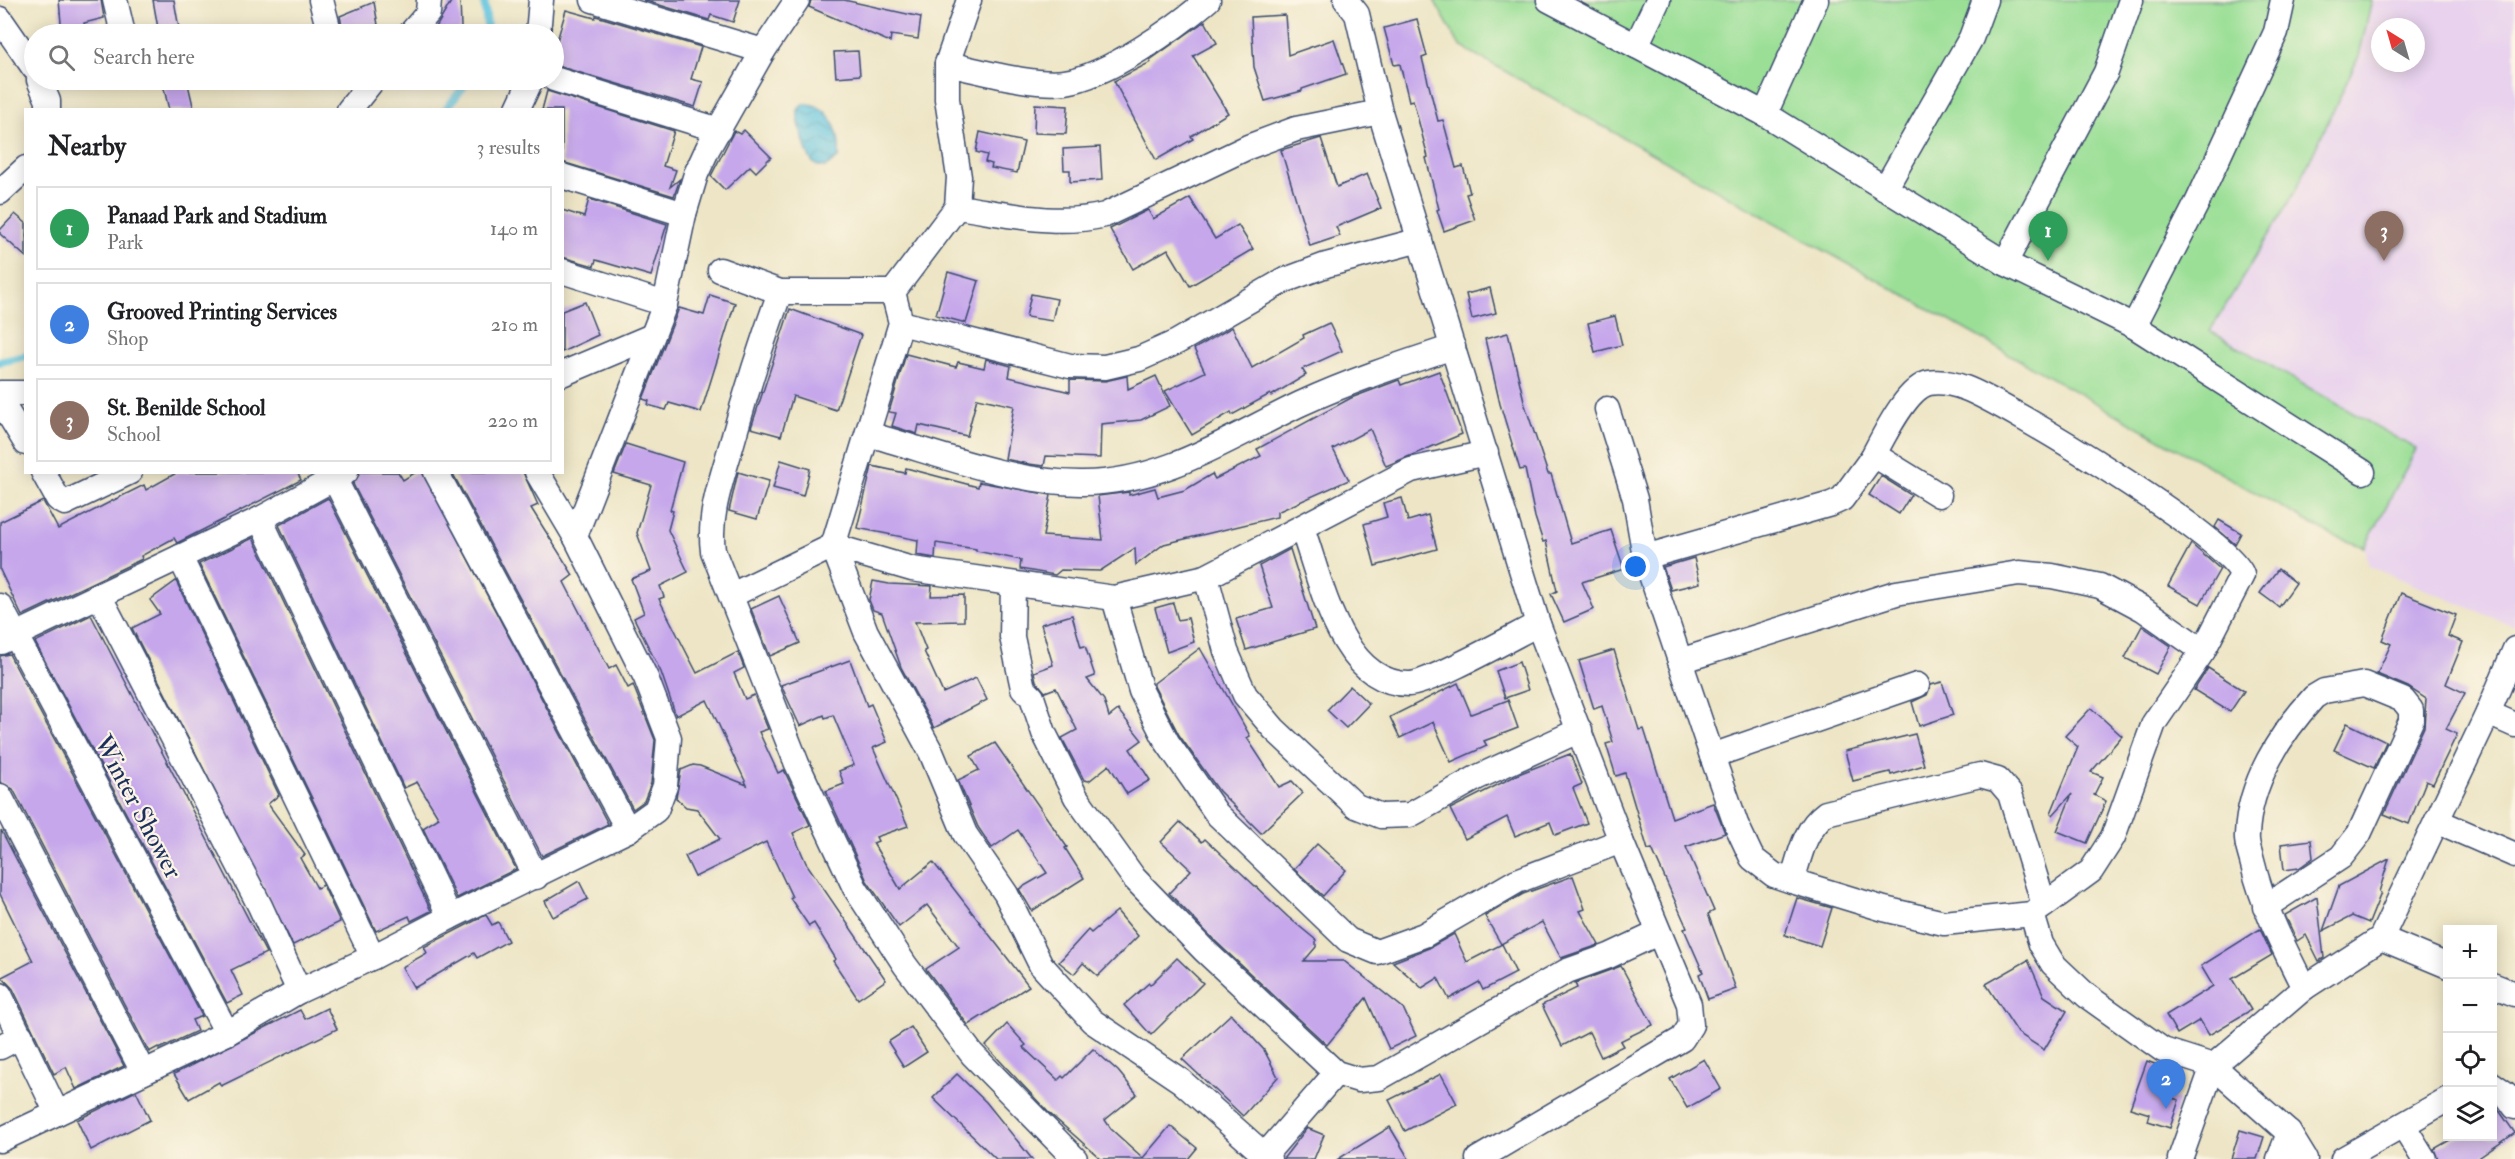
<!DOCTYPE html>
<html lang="en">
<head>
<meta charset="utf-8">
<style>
  :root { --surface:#fff; --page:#f2f2f2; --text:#202124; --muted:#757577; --line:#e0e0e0; --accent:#1f6fb2 }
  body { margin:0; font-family:"IM FELL Double Pica",serif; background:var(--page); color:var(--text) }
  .controls { position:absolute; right:18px; bottom:18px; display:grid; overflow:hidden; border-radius:0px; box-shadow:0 3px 15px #0003 }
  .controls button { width:54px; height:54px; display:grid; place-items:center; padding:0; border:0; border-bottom:2px solid var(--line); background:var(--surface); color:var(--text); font:30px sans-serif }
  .compass { position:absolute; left:2371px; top:18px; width:54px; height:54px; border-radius:50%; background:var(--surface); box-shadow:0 3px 15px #0003; rotate:323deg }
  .you { position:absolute; left:1636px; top:567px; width:21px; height:21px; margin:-15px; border:4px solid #fff; border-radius:50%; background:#1a73e8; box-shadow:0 0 0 9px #1a73e833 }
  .badge { display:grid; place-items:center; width:39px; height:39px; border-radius:50%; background:var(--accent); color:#fff; font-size:20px; font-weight:700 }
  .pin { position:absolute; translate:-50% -50px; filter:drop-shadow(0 2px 3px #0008) }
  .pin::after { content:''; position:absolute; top:32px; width:21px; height:18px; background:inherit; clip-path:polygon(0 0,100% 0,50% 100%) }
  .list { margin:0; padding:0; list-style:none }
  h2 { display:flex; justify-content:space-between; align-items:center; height:78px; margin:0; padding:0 24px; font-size:26px }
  h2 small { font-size:20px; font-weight:400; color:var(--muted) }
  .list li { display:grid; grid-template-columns:39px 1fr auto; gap:18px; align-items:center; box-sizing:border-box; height:84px; margin:0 12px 12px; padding:0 12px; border:2px solid var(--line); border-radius:0px }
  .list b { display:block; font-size:22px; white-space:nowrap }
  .list p { margin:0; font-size:20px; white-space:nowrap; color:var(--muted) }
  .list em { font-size:20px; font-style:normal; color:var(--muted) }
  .icon { flex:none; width:33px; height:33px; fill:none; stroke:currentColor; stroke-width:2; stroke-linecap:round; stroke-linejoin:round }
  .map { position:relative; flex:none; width:2515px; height:1159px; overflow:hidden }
  .search { position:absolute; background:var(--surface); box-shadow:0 3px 15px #0003; left:24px; top:24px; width:540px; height:66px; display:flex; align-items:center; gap:15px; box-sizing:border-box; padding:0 21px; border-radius:33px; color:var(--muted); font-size:22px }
  .panel { position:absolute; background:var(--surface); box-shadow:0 3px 15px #0003; left:24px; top:108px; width:540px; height:366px; border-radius:0px }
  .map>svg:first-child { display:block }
</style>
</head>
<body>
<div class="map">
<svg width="2515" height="1159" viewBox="0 0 2515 1159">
  <defs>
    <pattern id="water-waves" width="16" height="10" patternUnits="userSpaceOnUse" patternTransform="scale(1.5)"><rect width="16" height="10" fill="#61c4df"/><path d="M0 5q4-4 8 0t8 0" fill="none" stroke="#4fa0b8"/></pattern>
  </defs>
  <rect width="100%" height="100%" fill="#fcf5e5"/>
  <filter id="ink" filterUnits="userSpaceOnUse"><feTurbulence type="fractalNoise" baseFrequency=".0167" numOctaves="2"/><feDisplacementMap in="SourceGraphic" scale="12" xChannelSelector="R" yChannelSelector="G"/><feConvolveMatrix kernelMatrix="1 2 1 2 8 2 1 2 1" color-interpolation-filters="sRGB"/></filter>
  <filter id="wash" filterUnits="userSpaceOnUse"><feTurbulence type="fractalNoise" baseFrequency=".008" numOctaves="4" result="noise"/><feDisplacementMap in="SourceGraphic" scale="24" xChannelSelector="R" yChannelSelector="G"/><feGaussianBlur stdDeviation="1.35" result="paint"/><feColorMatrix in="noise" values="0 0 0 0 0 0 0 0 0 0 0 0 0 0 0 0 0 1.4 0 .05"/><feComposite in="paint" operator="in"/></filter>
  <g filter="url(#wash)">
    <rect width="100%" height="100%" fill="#ede5c5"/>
    <path fill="#e8d2ee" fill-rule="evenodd" d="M2372,0H2515V627L2369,566L2365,547L2416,448L2210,331L2295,192L2359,56ZM2380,27H2416V63H2380Z"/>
    <path fill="#9bdf97" stroke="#5b877a" stroke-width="1.5" d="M1434,0H2372L2359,56L2295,192L2210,331L2416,449L2365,547L2333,536L1460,46Z"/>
    <path fill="url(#water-waves)" stroke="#3e7a9e" stroke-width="1.5" d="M803,104C831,103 841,134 839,157L826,167C823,166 819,167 816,165C807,161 797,119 798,110Z"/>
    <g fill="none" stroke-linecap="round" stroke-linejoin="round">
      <g stroke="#61c4df" stroke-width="8">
        <path d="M484,0L488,34"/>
        <path d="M445,110L469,80"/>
        <path d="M0,362L26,356"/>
      </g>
    </g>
    <g id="blocks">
      <g fill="#c6a7eb">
        <path d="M59,0H101L104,18L84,23L85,34H62Z"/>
        <path d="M153,0H174L180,34H159Z"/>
        <path d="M452,0H460L461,27L457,34H432Z"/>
        <path d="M643,0H740L733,22L711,15L709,20Z"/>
        <path d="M811,0H844L921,17L918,39L891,35L890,42L809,7Z"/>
        <path d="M374,2L378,25L343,31L340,16Z"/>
        <path d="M566,10L595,18L596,16L701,47L691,79L703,82L695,107L554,65V51Z"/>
        <path d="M1285,15L1288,55L1334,39L1346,74L1302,89V91L1265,101L1254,67L1251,17Z"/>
        <path d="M1417,19L1427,56L1422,58L1438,121L1443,120L1456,168L1463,166L1470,193L1466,194L1475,220L1444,231L1437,210L1439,209L1426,158L1428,157L1413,100L1409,101L1400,64L1394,65L1384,28Z"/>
        <path d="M1205,21L1217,43L1193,56L1228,113L1191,136L1193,139L1156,160L1114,81L1151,62L1150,60Z"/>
        <path d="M858,51L860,75L836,77L834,52Z"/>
        <path d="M162,80H187L194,110H169Z"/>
        <path d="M547,91L674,131L663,166L676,170L670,187L680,179L674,196L562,162V110H542Z"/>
        <path d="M1035,104L1068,106L1066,134L1034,133Z"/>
        <path d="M744,130L771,157L756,172L750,166L725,190L711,176L734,131L740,134Z"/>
        <path d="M980,132L1024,142L1017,173L991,168L992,164L985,162L987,155L976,152Z"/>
        <path d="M1321,138L1337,187L1367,174L1381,208L1336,227L1340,236L1310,246L1281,150Z"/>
        <path d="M1100,147L1102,180L1070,182V170H1064L1063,149Z"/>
        <path d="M1190,198L1215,239L1238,225L1253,249L1190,286L1168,249L1133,269L1110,229L1148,210L1153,219Z"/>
        <path d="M589,199L667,224L651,276L596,260L594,266L562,257V210L584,217Z"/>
        <path d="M15,214L26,223V257L0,234V230Z"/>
        <path d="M948,272L979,281L966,323L936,315Z"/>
        <path d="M1490,288L1496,313L1472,319L1466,294Z"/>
        <path d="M1031,294L1057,299L1052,321L1026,317Z"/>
        <path d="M710,295L735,303L701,412L669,403L666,410L648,405L649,401L643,399L679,308L704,315Z"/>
        <path d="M585,302L598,335L562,352V311Z"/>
        <path d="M790,309L861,335L836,410L793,396L781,436L751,428Z"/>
        <path d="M1615,316L1622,345L1595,352L1588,323Z"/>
        <path d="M1329,323L1342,351L1302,369L1306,375L1271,396L1270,394L1232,415L1231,412L1192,435L1165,391L1205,372L1194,349L1232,327L1252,368L1304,338L1303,335Z"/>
        <path d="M1508,333L1525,405L1548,474H1551L1571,543L1611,530L1624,569L1582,582L1594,609L1564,622L1551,594L1557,591L1546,541L1543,542L1535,517L1525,469L1520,470L1500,404L1485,339Z"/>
        <path d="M906,354L956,367L958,362L984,368L986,359L1011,366L1009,377L1070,392V380L1105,381L1127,376L1128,389L1156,376L1170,406L1141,420L1101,424L1100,458L1046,456L1044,466L1029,464L1005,459L1014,406L977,398L967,436L919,425L917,434L892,426L896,413L889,412Z"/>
        <path d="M1439,371L1462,434L1386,466L1370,429L1333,449L1349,480L1277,512V517L1164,544L1136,565L1135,548L1100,571L1061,570L1055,575L1020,569L1021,560L976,551V549L936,543L935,558L917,555L918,540L857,528L872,466L905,473L906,468L978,487L979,482L1051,495L1043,536L1103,540L1098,496L1129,492V495L1155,488L1158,497L1185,490L1212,474L1215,479L1261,456L1257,449L1351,398L1399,380L1401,385Z"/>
        <path d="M626,444L683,462L670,510L673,511L668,530L688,572L660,586L664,597L659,599L697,673L738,652L744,668L734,673L745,699L754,695L768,729L759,732L778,773L784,770L810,825L793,833L806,863L886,980L858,999L833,961L836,959L814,923L809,926L790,898L792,897L766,842L695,877L685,856L720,839L697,809L686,807L676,798L681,770L693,765L700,766L747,785L707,700L676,716L661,672L634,618L644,613L631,579L651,571L637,533L651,485L614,474Z"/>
        <path d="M781,460L810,469L803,496L773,488Z"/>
        <path d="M178,472H297L301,480L177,543L174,538L141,556L142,559L22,616L0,570V522L43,501L58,529L114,500L144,485L146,490Z"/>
        <path d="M360,472H398L403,480L416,472H422L608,824L542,856L353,484Z"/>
        <path d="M452,472H523L538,505L531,508L573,575L564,582L609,669L616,665L628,688L633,685L655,740L651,783L644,801L633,809Z"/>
        <path d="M738,472L769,481L757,519L729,511Z"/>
        <path d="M1881,476L1911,495L1899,514L1869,495Z"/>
        <path d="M328,498L516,869L457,898L423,828L439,818L417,782L404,788L279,525Z"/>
        <path d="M1402,498L1408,521L1428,515L1437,549L1375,566L1364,524L1387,517L1383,503Z"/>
        <path d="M2219,520L2241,533L2235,544L2215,527Z"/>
        <path d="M253,538L431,911L411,921L409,916L376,931L199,564Z"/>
        <path d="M2191,544L2220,569L2200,604L2168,586Z"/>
        <path d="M1290,549L1315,629L1246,650L1236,619L1273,608L1259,566Z"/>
        <path d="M1694,558L1700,583L1671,590L1663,567Z"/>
        <path d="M2278,569L2296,583L2279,607L2260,593Z"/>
        <path d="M176,581L279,795L268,804L305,855L300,858L317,888L323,885L340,922L293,945L132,628L160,614L150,600Z"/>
        <path d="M873,581L889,584L932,586L931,596L964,595V621L915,622L926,650L924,651L943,693L976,678L987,700L934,728L901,667L882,613L873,610L869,600Z"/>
        <path d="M2401,593L2456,615L2448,636L2463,642L2446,684L2465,693L2446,729L2457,734L2433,784L2426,781L2409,824L2384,814L2424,727L2426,699L2408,687L2377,674L2391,644L2382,640Z"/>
        <path d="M779,596L800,643L770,656L751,609Z"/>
        <path d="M1173,603L1178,620L1188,618L1194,642L1167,652L1155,608Z"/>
        <path d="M91,615L266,953L231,970L243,995L227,1003L35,642Z"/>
        <path d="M1072,615L1081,647L1085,646L1095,676L1087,679L1104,700L1109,717L1118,710L1142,740L1130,749L1150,780L1127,794L1109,765L1089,781L1084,780L1062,738L1077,730L1056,688L1045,692L1036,681L1034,672L1053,665L1041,624Z"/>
        <path d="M2142,626L2171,646L2156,674L2125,658Z"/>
        <path d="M1200,648L1250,736L1247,738L1279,787L1292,781L1303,793L1261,833L1219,791L1179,735L1154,686V683Z"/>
        <path d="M1614,650L1639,730L1644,729L1672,818L1713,803L1725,833L1686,847L1714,911L1708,914L1736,989L1708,999L1699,974L1703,972L1684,929L1687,928L1652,849L1648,850L1625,773L1616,776L1606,744L1613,742L1602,706L1594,709L1579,661Z"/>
        <path d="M9,654L202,1016L192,1020L197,1031L159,1049L158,1047L149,1052L13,789L0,782V656Z"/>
        <path d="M850,660L867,706L871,704L887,742L873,748L908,826L876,837L878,841L873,843L900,889L933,862L1029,986L968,1025L926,969L959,947L927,905L899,927L867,881L826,791L844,784L839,771L854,765L833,715L825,718L824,715L800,726L781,685Z"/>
        <path d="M1519,662L1528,690L1505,698L1496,671Z"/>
        <path d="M2208,668L2244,691L2230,712L2194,690Z"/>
        <path d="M1942,682L1953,715L1919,726L1912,702L1927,695L1931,685Z"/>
        <path d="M1458,683L1471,714L1508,700L1518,728L1484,741L1487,746L1451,762L1433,722L1400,738L1390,717Z"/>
        <path d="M1350,686L1369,704L1346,728L1327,710Z"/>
        <path d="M2091,708L2122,736L2091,772L2103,777L2094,795L2106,801L2087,843L2057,831L2072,794L2053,815L2051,813L2078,747L2065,736Z"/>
        <path d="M2347,723L2386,742L2374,768L2334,750Z"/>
        <path d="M1915,734L1924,765L1891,775L1890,772L1853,781L1845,751Z"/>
        <path d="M995,743L1067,847L1065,848L1084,878L1032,911L1019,889L1047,873L1018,830L992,848L978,827L958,780L979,770L971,756Z"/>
        <path d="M1570,754L1582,784L1573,788L1587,823L1555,835L1550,822L1515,836L1507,817L1465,839L1450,809L1521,773Z"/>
        <path d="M1180,822L1202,842L1205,839L1288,917L1316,940V947L1304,961H1344L1403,1008L1416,1036L1389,1049L1366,998L1327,1045L1214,940L1169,893L1191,870L1161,842Z"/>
        <path d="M1,830L124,1066L76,1089L66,1067L54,1074L13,989L2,977L33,961L0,894Z"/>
        <path d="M2311,840L2313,858L2299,868L2284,870L2281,844Z"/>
        <path d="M1317,844L1346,870L1323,896L1294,869Z"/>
        <path d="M2389,859L2379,892L2381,893L2369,923L2352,916L2323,931L2339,886Z"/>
        <path d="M1573,876L1585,909L1580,911L1599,945L1561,958L1542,922L1501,944L1485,916L1523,894Z"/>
        <path d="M579,881L588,899L553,917L545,901Z"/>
        <path d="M2317,897L2324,958L2319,961L2306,935L2297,941L2285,915Z"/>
        <path d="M1797,898L1832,908L1820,946L1785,935Z"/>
        <path d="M1117,911L1138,936L1098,976L1083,963L1074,974L1059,962L1088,930L1091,933Z"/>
        <path d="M486,915L492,925L498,922L508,941L477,958L474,953L414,988L402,967L427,953L424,947Z"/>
        <path d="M2260,929L2272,955L2232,979L2251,1010L2209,1035L2200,1020L2177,1034L2166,1015L2213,986L2201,966Z"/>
        <path d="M1454,934L1467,962L1502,944L1516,973L1483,990L1479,982L1449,999L1438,978L1422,988L1393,962L1429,948Z"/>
        <path d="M1177,958L1203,983L1151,1035L1124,1005L1149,983L1150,985Z"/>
        <path d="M2028,960L2044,996L2067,1011L2044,1050L2018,1033L1986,984Z"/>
        <path d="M1621,966L1653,1025L1620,1041L1623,1046L1601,1057L1589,1032L1562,1046L1542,1005L1577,988L1575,983Z"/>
        <path d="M327,1008L337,1029L221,1086L219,1082L189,1099L174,1074L300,1010L305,1019Z"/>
        <path d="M1231,1014L1264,1050L1278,1077L1243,1116L1182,1059Z"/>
        <path d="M1007,1024L1026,1045L1023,1047L1058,1080L1062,1076L1064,1078L1093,1049L1118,1071L1137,1094L1105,1120L1111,1129L1143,1158L1170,1126L1197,1148L1188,1159H1101L1048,1112L986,1046Z"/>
        <path d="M911,1027L927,1052L904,1067L888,1042Z"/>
        <path d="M1704,1059L1721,1089L1687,1108L1670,1079Z"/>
        <path d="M2147,1061L2182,1075L2172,1098L2179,1100L2170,1128L2148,1121L2150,1114L2130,1108Z"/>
        <path d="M957,1074L986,1102L1032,1159H996L933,1098Z"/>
        <path d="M1441,1074L1457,1104L1405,1131L1389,1100Z"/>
        <path d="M136,1091L150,1120L91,1150L77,1120Z"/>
        <path d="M2493,1102L2515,1133L2477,1159H2438L2434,1149L2455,1137H2493Z"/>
        <path d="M1390,1127L1409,1159H1338Z"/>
        <path d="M1307,1128L1324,1135L1314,1159H1283Z"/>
        <path d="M2240,1130L2264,1137L2257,1159H2231Z"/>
      </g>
    </g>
  </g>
  <g filter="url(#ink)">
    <use href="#blocks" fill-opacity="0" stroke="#3a4a6d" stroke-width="1.5"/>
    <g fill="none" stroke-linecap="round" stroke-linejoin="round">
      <g stroke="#3a4a6d" stroke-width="27">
        <g id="minor">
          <path d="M115,0L123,34"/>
          <path d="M321,0L329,31"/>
          <path d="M593,0L763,51"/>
          <path d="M969,0L947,64V99L959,177L957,207L893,292L901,323L833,546L866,632L931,752L965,834L1006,894L1041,965L1092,1021L1181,1081L1269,1159"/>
          <path d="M1346,0L1357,14L1380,112L1538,624L1621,841L1689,1004L1691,1025L1682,1039L1478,1159"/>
          <path d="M1549,0L1765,114L2005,263L2134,326L2363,472"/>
          <path d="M0,19L34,68"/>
          <path d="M410,34L428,13L429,0"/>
          <path d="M538,34L541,0"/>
          <path d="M1636,46L1658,0"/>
          <path d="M947,64C981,71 1032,86 1065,82C1108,76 1175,28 1208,0"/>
          <path d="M554,79L719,130"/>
          <path d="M39,80L48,101V110"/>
          <path d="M349,110L373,80"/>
          <path d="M517,110L531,80"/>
          <path d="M1765,114L1816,0"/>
          <path d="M562,176L684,214"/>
          <path d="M1885,189L1971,38L1985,0"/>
          <path d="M0,192L26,168"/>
          <path d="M957,207C1007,214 1056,227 1105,215L1248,147L1296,129L1380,112"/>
          <path d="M2005,263L2106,72L2131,0"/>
          <path d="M720,270L780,292H893"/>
          <path d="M562,271L665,304"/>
          <path d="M780,292C762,342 746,392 732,443C722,479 708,514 713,551L797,764L855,888L905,965L972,1054L1075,1159"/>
          <path d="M901,323L1070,366L1105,367L1139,359L1177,342L1283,281L1326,265L1420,240"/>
          <path d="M2134,326L2198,201L2276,32L2283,0"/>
          <path d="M562,374L652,336"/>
          <path d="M0,393H26"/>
          <path d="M0,400L26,443"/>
          <path d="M1607,409L1635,499L1645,557L1712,756L1736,824L1752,858L1774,875L1792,881L1884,909L1944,923L2032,914"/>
          <path d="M868,434C937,453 1008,482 1080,483C1162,484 1229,438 1300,404C1350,381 1401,364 1453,347"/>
          <path d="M1872,458C1883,438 1906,388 1929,383C1940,381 1954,384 1965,388C2004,402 2238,544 2242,575L2203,651L2154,723L2113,837L2091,871L2032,914L2041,944L2053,964L2087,996L2163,1050L2213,1066L2289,1133L2305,1159"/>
          <path d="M43,472L58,499L65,503L130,472"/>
          <path d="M331,472L536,877"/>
          <path d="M436,472L628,830"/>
          <path d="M260,519L450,917"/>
          <path d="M1302,528C1321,580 1340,684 1409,684C1429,684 1516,635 1538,624"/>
          <path d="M575,536L665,304L684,214L696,174L708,148L763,51L797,0"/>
          <path d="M180,557L373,957"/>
          <path d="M1645,557L1831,504L1842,499L1872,458H1879L1939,495"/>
          <path d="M1206,577L1226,651L1245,695L1274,729L1356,806L1381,816L1410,815L1478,777L1580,730"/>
          <path d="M1013,584L1012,637L1023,688L1032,697L1044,733L1076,797L1134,878L1204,950L1336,1073L1359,1080L1379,1078L1567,971L1609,956L1658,933"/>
          <path d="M99,595L260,906L299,991"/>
          <path d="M732,595L833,546L912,569L1114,598L1206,577L1411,470L1486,453"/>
          <path d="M1114,598L1141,691L1167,742L1217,814L1348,940L1377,952L1424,935L1517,881L1621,841"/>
          <path d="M0,606L227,1033"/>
          <path d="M1,642L260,519L346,472"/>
          <path d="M1680,661L1896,593L2019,573L2052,576L2100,586L2143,609L2203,651"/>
          <path d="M2488,713L2515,725"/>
          <path d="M1712,756L1917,685"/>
          <path d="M0,796L143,1072"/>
          <path d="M2437,821L2515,855"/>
          <path d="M1792,881C1800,856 1804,829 1826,813L1980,775L1998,780L2010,794L2044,905"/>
          <path d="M2265,907L2341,857L2359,834L2411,721V710L2403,700L2364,684L2324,691L2314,697C2280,734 2249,783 2247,835C2246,843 2250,853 2252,861C2263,907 2283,946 2304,988"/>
          <path d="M2381,938L2448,966"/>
          <path d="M2492,985L2515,994"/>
          <path d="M0,995L57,1113"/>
          <path d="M0,1047L21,1036"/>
          <path d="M2492,1084L2505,1093L2515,1107"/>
          <path d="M2403,1125L2424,1159"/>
          <path d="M0,1140L227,1033L299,991L373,957L450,917L628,830L656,810L665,786L669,738L646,678L575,536L537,472"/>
          <path d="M1265,1155L1336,1073"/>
          <path d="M2180,1159L2213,1066L2304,988L2381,938L2488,713L2515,649"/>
          <path d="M2279,1159L2289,1133"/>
          <path d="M2343,1159L2448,1099"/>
        </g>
      </g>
      <use href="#minor" stroke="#fff" stroke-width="24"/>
    </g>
  </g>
  <g text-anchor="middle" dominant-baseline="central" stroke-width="4.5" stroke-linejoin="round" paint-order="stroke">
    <g font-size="26" fill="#1b2f5e" stroke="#fcf5e5">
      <text transform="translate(138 807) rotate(62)">Winter Shower</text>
    </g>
  </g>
</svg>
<div class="controls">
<button>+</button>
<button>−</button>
<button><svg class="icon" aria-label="locate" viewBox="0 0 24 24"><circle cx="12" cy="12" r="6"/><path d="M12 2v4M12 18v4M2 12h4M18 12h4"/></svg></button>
<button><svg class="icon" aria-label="layers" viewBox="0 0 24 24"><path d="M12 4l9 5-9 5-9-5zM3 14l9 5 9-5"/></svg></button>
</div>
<svg class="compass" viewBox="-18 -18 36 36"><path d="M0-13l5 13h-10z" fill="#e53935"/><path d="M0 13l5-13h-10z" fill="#757577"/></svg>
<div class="you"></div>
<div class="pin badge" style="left:2048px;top:261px;background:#2e9e5b">1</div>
<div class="pin badge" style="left:2166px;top:1109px;background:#3f7fe0">2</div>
<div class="pin badge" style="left:2384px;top:261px;background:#8d6e63">3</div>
<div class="search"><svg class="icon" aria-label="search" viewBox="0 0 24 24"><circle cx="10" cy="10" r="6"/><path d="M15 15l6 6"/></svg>Search here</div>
<section class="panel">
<h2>Nearby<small>3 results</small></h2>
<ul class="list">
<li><span class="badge" style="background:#2e9e5b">1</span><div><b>Panaad Park and Stadium</b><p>Park</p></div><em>140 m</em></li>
<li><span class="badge" style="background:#3f7fe0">2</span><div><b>Grooved Printing Services</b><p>Shop</p></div><em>210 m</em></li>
<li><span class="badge" style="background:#8d6e63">3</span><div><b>St. Benilde School</b><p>School</p></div><em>220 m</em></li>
</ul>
</section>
</div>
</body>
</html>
